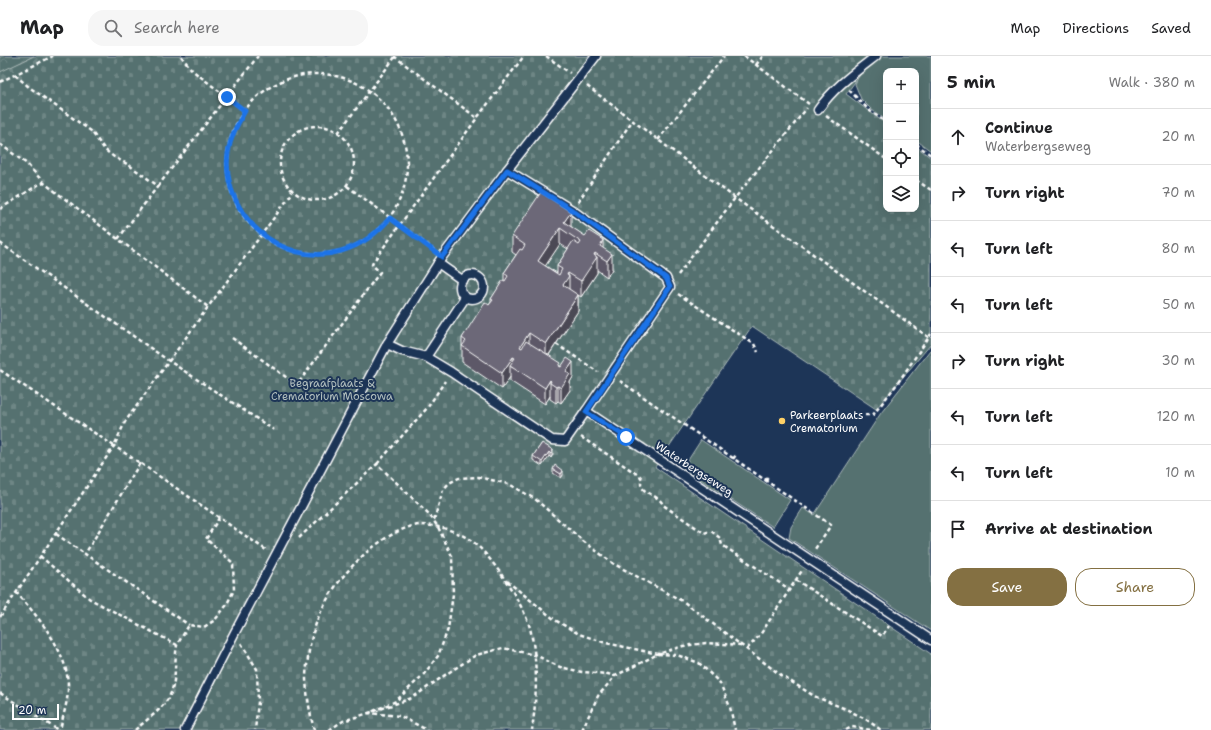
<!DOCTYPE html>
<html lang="en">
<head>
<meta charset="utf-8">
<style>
  :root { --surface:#fff; --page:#f6f6f6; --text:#202124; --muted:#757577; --line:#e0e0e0; --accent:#847042 }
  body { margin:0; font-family:"Shantell Sans",sans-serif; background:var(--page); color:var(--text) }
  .controls { position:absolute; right:12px; top:12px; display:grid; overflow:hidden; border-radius:8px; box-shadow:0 4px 16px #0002 }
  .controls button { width:36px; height:36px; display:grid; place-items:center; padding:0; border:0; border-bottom:1px solid var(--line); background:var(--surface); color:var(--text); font:20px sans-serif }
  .scale { position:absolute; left:12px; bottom:10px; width:47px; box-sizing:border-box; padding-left:4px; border:2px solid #fff; border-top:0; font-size:11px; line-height:14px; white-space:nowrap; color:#fff; -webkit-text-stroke:3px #1d3557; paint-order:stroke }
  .stop { position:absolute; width:12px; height:12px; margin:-9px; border:3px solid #1a73e8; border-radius:50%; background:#fff }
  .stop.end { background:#1a73e8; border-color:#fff; box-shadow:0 1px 4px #0008 }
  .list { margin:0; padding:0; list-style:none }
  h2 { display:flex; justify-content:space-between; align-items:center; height:52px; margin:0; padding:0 16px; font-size:17px }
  h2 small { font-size:13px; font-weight:400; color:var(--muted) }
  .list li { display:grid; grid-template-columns:26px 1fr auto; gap:12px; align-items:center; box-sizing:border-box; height:56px; padding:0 16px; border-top:1px solid var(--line) }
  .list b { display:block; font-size:15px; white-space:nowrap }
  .list p { margin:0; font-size:13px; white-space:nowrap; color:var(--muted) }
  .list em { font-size:13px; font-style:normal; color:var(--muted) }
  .actions { display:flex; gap:8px; padding:12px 16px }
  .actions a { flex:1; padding:9px 0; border:1px solid var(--accent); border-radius:16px; text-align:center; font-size:14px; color:var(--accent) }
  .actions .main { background:var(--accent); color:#fff }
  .icon { flex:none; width:22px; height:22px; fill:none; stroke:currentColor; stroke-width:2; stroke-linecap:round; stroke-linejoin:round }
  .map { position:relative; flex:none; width:931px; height:674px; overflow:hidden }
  header { display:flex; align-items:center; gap:24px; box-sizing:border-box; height:56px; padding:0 20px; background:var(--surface); border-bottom:1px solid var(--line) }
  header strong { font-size:19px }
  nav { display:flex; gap:22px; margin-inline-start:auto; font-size:14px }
  .search { width:280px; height:36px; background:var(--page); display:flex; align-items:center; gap:10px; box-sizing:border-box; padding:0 14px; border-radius:16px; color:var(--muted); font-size:15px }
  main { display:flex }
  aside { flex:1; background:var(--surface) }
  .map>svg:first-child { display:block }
</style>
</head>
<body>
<header>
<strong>Map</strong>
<div class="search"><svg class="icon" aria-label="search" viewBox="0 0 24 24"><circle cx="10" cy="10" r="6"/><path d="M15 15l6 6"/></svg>Search here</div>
<nav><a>Map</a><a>Directions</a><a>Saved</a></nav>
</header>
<main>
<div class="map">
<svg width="931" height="674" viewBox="0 0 931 674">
  <defs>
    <pattern id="forest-crowns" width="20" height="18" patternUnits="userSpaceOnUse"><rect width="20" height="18" fill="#55716f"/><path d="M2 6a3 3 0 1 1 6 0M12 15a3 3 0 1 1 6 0" fill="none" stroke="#6e8685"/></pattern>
    <pattern id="cemetery-stones" width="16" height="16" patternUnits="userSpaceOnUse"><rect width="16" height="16" fill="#55716f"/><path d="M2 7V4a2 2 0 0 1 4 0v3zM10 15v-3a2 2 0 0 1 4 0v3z" fill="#6e8685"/></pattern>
  </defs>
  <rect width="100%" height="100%" fill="#1d3557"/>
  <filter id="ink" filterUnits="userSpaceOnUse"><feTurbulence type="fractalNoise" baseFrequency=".025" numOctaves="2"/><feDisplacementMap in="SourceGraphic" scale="8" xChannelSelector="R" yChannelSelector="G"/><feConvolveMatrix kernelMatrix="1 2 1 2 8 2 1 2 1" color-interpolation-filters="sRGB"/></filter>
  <g filter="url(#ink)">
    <g fill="#55716f" stroke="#aab8b7">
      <path d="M881,0H931V95L916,84V15H886V64L872,54L861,43L855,28L861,15Z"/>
      <path d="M930,294H931V575L789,482L791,471L803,452L814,459L881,357Z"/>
      <path d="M701,384L790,444L773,471L683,412Z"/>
    </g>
    <path fill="url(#forest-crowns)" stroke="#aab8b7" d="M0,0H34L0,17Z"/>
    <path fill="url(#cemetery-stones)" stroke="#aab8b7" d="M34,0H874L846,38L886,68V153H916V90L931,102V288L876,353L752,270L655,411L931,598V674H0V16Z"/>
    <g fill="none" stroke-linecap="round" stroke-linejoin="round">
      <g stroke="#fff" stroke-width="11">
        <g id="service">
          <path d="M818,54C833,32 854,17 876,0"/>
          <path d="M438,207L462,224"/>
          <circle cx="472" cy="231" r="12"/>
          <path d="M387,288L402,295L426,301L451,316L552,384L565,385L586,355L931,584"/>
          <path d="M426,301L465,242"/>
          <path d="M586,355L670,231L666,222L572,154L507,114L596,0"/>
          <path d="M185,674L234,578L387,288L442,201L507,114"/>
        </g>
      </g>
      <g stroke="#fff" stroke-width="2.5" stroke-dasharray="4 3" stroke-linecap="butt">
        <path d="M181,0L193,15L245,55"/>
        <path d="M396,0L395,1L477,62"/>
        <path d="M546,0L570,17"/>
        <path d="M744,0L809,48"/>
        <path d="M756,9L763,0"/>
        <circle cx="317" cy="108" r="90"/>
        <path d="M15,19L29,31L91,75L105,94L114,101L129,109L158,130L258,0"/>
        <path d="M0,26L53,0"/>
        <path d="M587,30L735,142L931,283"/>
        <path d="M849,34L870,55L886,66"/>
        <path d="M826,60L886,103"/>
        <circle cx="317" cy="107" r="37"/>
        <path d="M338,77L395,1L394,0"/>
        <path d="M658,84L724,0"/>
        <path d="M0,88L27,108L44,127"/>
        <path d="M916,88L931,99"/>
        <path d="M916,124L931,134"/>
        <path d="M347,130L434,194"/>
        <path d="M578,146L632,65"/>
        <path d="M0,153L38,129L44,127L208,251"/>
        <path d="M118,183L158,130"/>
        <path d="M0,187L169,305L274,374"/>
        <path d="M678,219L735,142L807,52"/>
        <path d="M678,238L754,288L758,296"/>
        <path d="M232,282L297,329L380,216L372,209L373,206L477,62L524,0"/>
        <path d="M556,288L598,316"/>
        <path d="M0,314L114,390L125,366L208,251L293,136"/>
        <path d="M620,325L831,469L815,493"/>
        <path d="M858,359H873L897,328L931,278"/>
        <path d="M581,381L640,420L642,423C636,438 659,437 663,449L704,477L711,475L720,482L722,489L789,533"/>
        <path d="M733,403L736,399"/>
        <path d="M140,407L85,498L189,569"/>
        <path d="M377,408L428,351L445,325"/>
        <path d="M765,424L768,421"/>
        <path d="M434,464L443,434L449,427L459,422L478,421L509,428L535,443L583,485L614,508L684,546L782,620L814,640L848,654L867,664L881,674"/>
        <path d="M56,478L85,498"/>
        <path d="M299,482L377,408L429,458L438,471L452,500L453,538L448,573L438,600L424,618L396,645L369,657L412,642L448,617L476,599L503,592L535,599L560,611L582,616L608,618L615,620"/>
        <path d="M40,500L90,543L177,589L189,569L204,571L215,564L226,550L234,534L233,507L206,483L219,462"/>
        <path d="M796,524L882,580L889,570"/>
        <path d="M507,525L555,564L579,578L606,587L658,598L683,590L706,587L742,589"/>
        <path d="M16,536C38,561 69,596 68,632C68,645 63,660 60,674"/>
        <path d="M0,561L114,390L140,407L266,494"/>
        <path d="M241,587L257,613L258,646L255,674"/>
        <path d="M747,593L760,579L803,513"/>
        <path d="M0,637L58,674"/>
        <path d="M135,674C146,664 162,654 169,641C177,626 174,606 177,589"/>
        <path d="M314,674C310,657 307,641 306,623C306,616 307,609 308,602C313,559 334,525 367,496C380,485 402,470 420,469C437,469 454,474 469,483C489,495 524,549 530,572C538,605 537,640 532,674"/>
        <path d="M329,674L343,665L369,657L400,660L427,674"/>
        <path d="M582,674L598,640L615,620L658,598L677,599L699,607L720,627L730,651L735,674"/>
        <path d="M846,674L852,671L872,674"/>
      </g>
      <use href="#service" stroke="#1d3557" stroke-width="8"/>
    </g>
    <g fill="#5d5967" stroke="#fff" fill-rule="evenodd">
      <path d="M571,171L603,192L612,213L607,221L597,214V217L581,241L578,239V255L549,299L561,311L573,321L570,326V334L561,347L558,345L556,347L550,343V340L545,348L510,325V321L502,333L462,306V282L489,249L491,246V243L504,224V217L516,199L512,196V180ZM560,188L568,193L557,210V217L545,210Z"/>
      <path d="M542,387L553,398L551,402L549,400L542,410L533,404V400Z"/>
      <path d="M553,413L563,419L561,422L553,417Z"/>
    </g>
    <g fill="#4c4854" stroke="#fff">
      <path d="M571,156V172L564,166Z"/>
      <path d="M560,172V188L538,221V205Z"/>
      <path d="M603,184V200L600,190Z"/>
      <path d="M595,197V204L597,201V217L581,241V225Z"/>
      <path d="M612,198V213L607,221V205Z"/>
      <path d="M568,217V221L569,220V236L563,229Z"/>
      <path d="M578,239V255L546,303V288Z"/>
      <path d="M529,277V292L520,307V291Z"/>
      <path d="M513,301V311L510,309V321L502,333V317Z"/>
      <path d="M573,306V321L570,326V334L561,347V332L566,316Z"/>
      <path d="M550,324V340L545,348V332Z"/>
      <path d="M558,330V345L556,347V331Z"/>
      <path d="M553,394V398L551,402V398Z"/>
      <path d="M549,396V400L542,410V406Z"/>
      <path d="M563,415V419L561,422V418Z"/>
    </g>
    <g fill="#6c6778" stroke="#fff" fill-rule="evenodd">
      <path d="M541,136L571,156L564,166L585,180L589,175L603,184L600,190L612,198L607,205L595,197L594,199L597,201L581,225L568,217L567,219L569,220L563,229L578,239L546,288L529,277L520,291L522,292L526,285L561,307L559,310L561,311L567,302L573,306L566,316L570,318L561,332L558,330L556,331L550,327L551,325L550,324L545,332L510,309L515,302L513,301L502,317L462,290L466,285L462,282L485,246L489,249L493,244L491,243L503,224L505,225L508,220L504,217L520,193L522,194L525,189L512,180ZM560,172L581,186L579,189L573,185L557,210L562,213L559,219L538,205Z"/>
      <path d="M542,387L553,394L551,398L549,396L542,406L533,400Z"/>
      <path d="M555,409L563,415L561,418L553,413Z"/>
    </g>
  </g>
  <g fill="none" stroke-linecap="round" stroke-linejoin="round" filter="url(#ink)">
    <path stroke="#1a73e8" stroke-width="5" d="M227,41L245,55C237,69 230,81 228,97C220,158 282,213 341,195C362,189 376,178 390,162L442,201L507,114L572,154L666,222L670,231L586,356L626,381"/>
  </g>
  <circle fill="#ffd166" stroke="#1d3557" stroke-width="1.5" cx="782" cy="365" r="4"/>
  <g text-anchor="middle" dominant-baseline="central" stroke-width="4" stroke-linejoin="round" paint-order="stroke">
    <g font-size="11" fill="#b2bfbe" stroke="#1d3557">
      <text x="332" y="327">Begraafplaats &amp;<tspan x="332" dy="13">Crematorium Moscowa</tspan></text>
    </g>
    <g font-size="11" fill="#fff" stroke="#1d3557" text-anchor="start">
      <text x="790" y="359">Parkeerplaats<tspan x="790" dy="13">Crematorium</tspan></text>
    </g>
    <g font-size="11" fill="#fff" stroke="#1d3557">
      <text transform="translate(694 413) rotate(33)">Waterbergseweg</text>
    </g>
  </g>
</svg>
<div class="controls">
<button>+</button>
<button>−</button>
<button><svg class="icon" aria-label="locate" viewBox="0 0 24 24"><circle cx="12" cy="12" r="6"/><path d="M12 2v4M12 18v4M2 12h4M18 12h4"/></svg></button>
<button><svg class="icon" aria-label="layers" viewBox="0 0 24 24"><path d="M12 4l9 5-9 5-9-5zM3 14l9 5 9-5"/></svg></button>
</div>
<div class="scale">20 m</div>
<div class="stop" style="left:626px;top:381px"></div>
<div class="stop end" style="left:227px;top:41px"></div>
</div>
<aside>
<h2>5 min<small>Walk · 380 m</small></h2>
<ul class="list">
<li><svg class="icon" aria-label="ahead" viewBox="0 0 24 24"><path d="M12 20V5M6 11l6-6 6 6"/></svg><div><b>Continue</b><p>Waterbergseweg</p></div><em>20 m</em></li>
<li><svg class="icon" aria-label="right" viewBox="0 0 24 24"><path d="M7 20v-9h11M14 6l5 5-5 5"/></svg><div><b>Turn right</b></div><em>70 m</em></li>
<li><svg class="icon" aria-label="left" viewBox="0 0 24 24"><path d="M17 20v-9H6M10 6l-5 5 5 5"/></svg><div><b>Turn left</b></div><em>80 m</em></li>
<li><svg class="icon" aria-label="left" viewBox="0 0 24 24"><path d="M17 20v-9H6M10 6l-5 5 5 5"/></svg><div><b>Turn left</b></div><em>50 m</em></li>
<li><svg class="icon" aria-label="right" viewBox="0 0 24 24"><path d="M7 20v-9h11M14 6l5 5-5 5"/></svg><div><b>Turn right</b></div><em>30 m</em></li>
<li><svg class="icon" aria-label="left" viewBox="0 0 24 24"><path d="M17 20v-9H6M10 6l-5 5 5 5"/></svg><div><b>Turn left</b></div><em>120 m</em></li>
<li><svg class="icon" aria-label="left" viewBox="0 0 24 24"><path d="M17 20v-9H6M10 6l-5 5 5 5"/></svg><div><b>Turn left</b></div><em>10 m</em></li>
<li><svg class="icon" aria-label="arrive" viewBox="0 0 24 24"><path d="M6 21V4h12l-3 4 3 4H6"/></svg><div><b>Arrive at destination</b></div></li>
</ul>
<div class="actions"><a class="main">Save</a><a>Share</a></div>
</aside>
</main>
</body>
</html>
